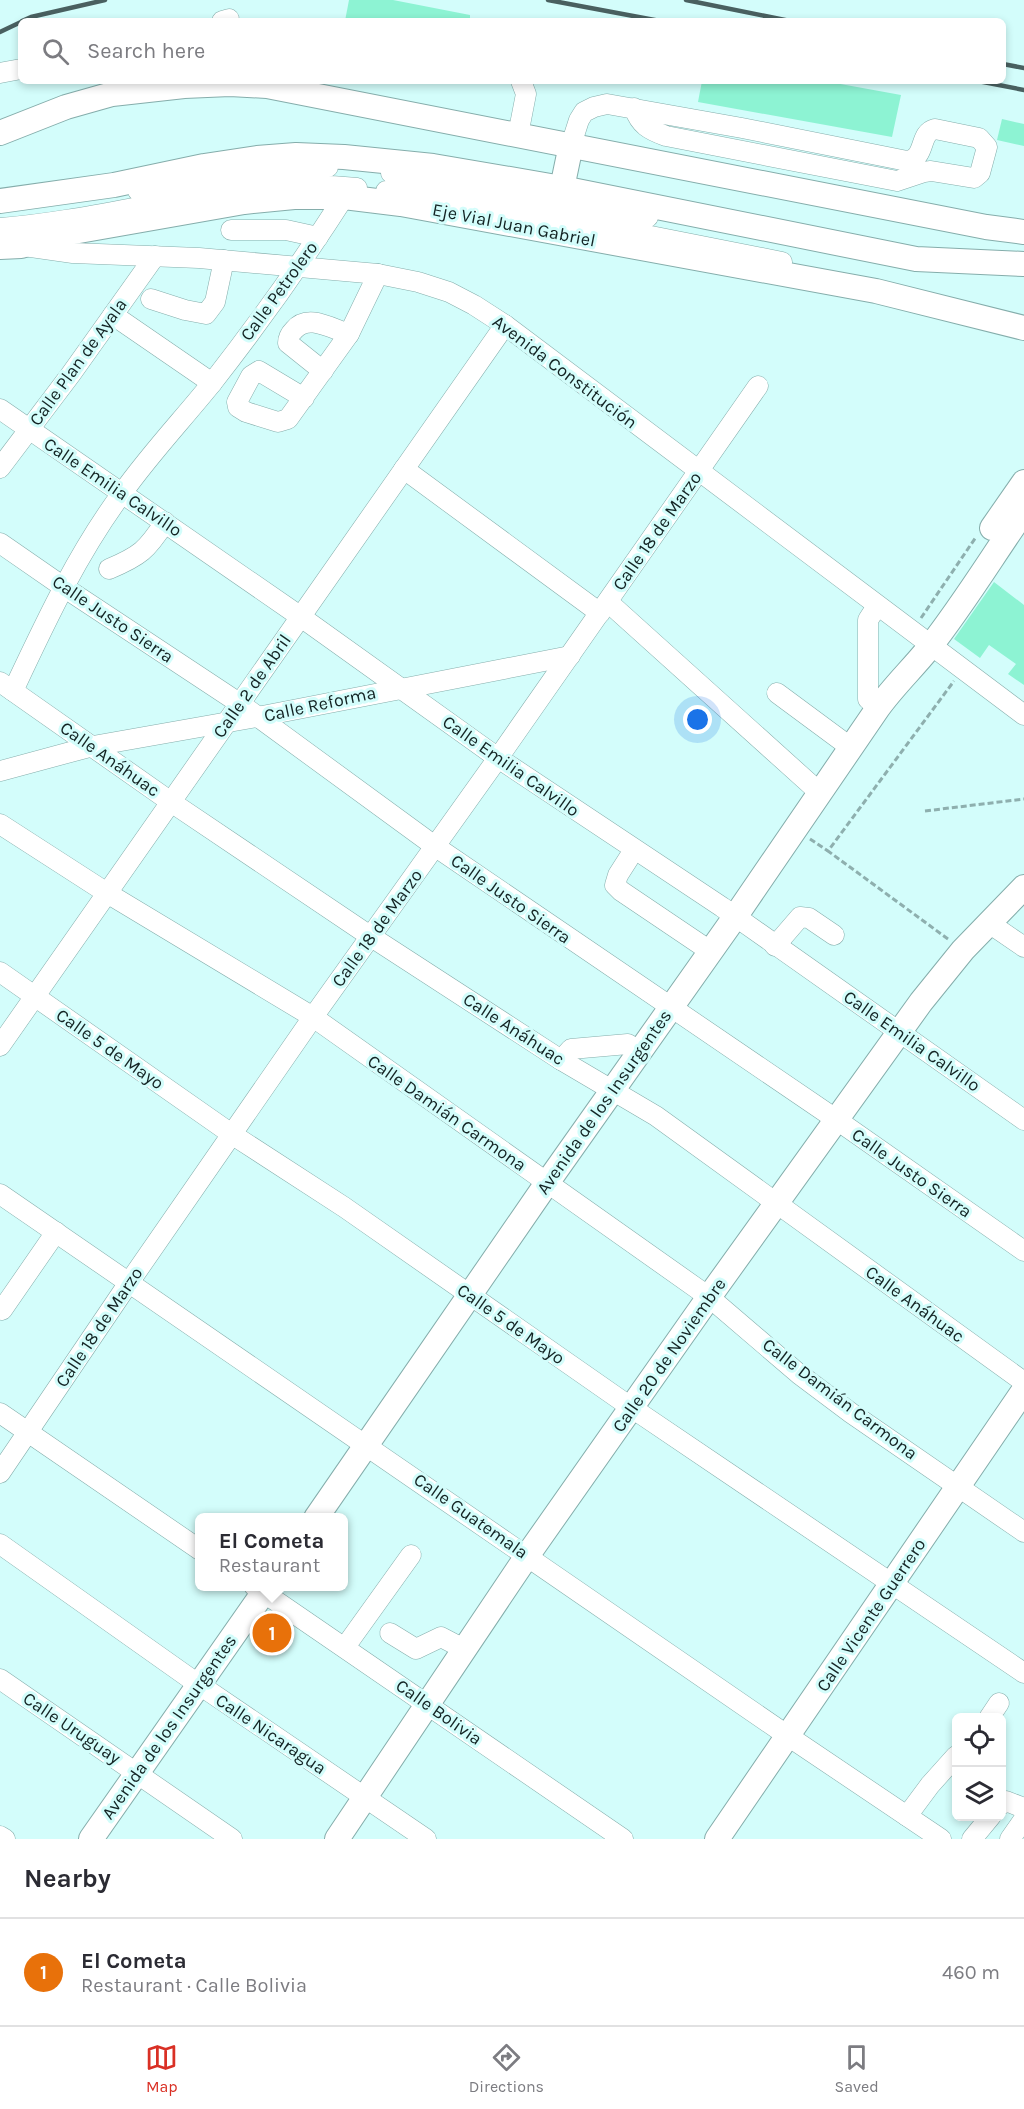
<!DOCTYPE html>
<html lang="en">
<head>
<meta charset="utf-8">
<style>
  :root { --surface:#fff; --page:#f7f7f7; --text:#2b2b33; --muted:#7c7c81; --line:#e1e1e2; --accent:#d93025 }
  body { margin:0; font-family:Karla,sans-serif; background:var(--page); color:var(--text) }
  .controls { position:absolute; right:18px; bottom:18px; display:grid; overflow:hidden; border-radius:9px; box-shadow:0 3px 9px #0003 }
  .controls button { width:54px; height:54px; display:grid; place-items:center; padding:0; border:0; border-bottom:2px solid var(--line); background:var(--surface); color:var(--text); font:30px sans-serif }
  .you { position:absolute; left:698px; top:720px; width:21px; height:21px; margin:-15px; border:4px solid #fff; border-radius:50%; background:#1a73e8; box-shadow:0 0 0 9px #1a73e833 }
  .badge { display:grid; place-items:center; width:39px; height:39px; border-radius:50%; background:var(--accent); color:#fff; font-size:20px; font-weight:700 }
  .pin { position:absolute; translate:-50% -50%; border:3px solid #fff; box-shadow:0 2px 6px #0006 }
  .popup { position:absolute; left:195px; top:1513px; width:153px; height:78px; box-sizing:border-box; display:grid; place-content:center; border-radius:9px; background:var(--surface); filter:drop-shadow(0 2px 4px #0005); font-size:20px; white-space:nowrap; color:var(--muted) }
  .popup b { font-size:22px; color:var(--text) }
  .popup::after { content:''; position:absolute; left:50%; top:100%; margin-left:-12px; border:12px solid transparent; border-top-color:var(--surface) }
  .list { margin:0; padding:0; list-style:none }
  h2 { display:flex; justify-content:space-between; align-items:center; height:78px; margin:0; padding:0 24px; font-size:26px }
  h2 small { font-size:20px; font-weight:400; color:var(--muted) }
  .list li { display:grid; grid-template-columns:39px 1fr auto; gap:18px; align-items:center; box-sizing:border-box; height:108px; padding:0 24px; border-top:2px solid var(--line) }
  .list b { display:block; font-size:22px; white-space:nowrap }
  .list p { margin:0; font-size:20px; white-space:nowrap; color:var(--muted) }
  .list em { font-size:20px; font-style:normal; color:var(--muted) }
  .icon { flex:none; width:33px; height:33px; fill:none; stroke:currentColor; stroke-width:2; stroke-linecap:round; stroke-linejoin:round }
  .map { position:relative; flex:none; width:1024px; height:1839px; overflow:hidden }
  .search { position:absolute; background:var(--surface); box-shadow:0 3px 9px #0003; left:18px; right:18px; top:18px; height:66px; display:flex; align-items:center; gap:15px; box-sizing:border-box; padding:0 21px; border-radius:9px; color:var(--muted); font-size:22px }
  .sheet { height:186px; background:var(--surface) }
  nav { display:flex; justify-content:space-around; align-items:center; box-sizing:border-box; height:84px; border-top:2px solid var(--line); background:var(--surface); font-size:16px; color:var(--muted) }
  nav a { display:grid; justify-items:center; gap:3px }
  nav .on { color:var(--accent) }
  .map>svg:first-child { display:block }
</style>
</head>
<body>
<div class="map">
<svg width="1024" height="1839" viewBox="0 0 1024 1839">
  <rect width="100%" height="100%" fill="#d3fdfb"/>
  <g fill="#8df3d3">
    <path d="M349,0H393L470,15V21H345Z"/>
    <path d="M702,81H824L901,95L892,137L698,102Z"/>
    <path d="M1002,119L1024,124V146L997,140Z"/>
    <path d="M994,582L1024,605V685L1008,674L1016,664L989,645L980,658L954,639Z"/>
  </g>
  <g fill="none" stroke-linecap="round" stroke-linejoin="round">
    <g stroke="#85adab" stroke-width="21">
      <g id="minor">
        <path d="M222,21L229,19"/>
        <path d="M0,73L21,69"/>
        <path d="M518,135L526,94L521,81"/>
        <path d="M571,145L579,120L584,112L594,107L607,104L742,128L907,161C927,158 918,133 935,129L979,138L987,147L980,173L974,178L931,171L924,172L897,181L666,136C649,130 640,125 634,108"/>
        <path d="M391,173L648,217"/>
        <path d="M138,191L259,170L328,167"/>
        <path d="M386,191L416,194L651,236L782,262"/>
        <path d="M0,228C118,219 238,175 357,188"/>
        <path d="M231,230H286L318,237"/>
        <path d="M24,246L73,253L199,258L378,274L418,282L449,292L474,305L505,325L1024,715"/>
        <path d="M151,299L185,310L206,314L215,302L224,260"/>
        <path d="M113,315L212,383"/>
        <path d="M323,371L288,343C288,337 290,334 294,330C308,313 332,329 349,334"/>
        <path d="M304,398L259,371L251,376L237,402L238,407L246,412L278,422L288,419L349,334L378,274"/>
        <path d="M0,409L301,617L498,758L722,907L1024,1120"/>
        <path d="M0,468L71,374L155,256"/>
        <path d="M404,469L600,613"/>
        <path d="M0,543L65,588L239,703L436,847L837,1120L1024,1251"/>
        <path d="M109,569C140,556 147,550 165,522"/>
        <path d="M608,602L820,793"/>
        <path d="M877,606L868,620V699L878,708"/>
        <path d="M0,682L171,802L370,936L561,1060L656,1116L1024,1382"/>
        <path d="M13,691C45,623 78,552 123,492C150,454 183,419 212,383C259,323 303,261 344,197"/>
        <path d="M777,693L850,747"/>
        <path d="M0,771L93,746L257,717L570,656"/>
        <path d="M0,824L107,893L313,1017L709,1297L799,1374L851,1413L1024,1532"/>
        <path d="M634,850L618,875L615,885L621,891L710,951"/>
        <path d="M989,923L1024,947"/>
        <path d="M775,946L800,917L809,918L834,935"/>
        <path d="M0,972L233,1135L344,1207L632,1408L1024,1673"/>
        <path d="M0,1046L505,325"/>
        <path d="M561,1060L571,1049L628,1044L640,1052"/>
        <path d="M0,1194L788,1736L941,1839"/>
        <path d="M2,1310L56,1232"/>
        <path d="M0,1413L200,1550"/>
        <path d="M0,1473L128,1284L313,1017L498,758L758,386"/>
        <path d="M0,1544L188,1677L426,1839"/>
        <path d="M254,1586L623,1839"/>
        <path d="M390,1633L416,1649L441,1637L464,1649"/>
        <path d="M345,1647L411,1555"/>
        <path d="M0,1679L232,1839"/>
        <path d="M989,1718L999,1703"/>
        <path d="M1002,1804L1006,1801L1024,1808"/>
        <path d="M907,1816L930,1785L956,1756"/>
        <path d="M0,1836L5,1839"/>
        <path d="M972,1839L991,1816"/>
        <path d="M1010,1839L1024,1819"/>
      </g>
    </g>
    <g stroke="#85adab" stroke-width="26">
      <g id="major">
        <path d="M0,133L66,107L112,94L184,86L230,84L267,86L986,227L1024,232"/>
        <path d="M562,188L571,145"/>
        <path d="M0,201L114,185L204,166L257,158L296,155L344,157L433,166L562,188L916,259L1024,264"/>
        <path d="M0,247L21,246L62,234L244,202L294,197H344L401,204L876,291L1024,328"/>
        <path d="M992,528L1024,482"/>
        <path d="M316,1518L547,1183L735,917L878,708C893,687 912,669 929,648C963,605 992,557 1024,511"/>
        <path d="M91,1839L268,1586"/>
        <path d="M337,1839L527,1556L709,1297L921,1002L963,950L1024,887"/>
        <path d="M717,1839L1024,1390"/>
      </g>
    </g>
    <g stroke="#8eafae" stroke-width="3" stroke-dasharray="6 3" stroke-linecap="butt">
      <path d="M921,618L976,537"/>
      <path d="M925,811L1024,799"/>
      <path d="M810,839L828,851"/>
      <path d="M948,939L828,851L954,681"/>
    </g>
    <use href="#minor" stroke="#fff" stroke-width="20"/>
    <use href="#major" stroke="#fff" stroke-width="24"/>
    <g stroke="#496060" stroke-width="4.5">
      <path d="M548,0L660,21"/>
      <path d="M686,0L790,21"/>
      <path d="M22,21L31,17L105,0"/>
      <path d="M0,32L21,22"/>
      <path d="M1003,64L1024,68"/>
      <path d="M978,81L1024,90"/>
    </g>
  </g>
  <g text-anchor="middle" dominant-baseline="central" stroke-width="6" stroke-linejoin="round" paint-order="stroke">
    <g font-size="18" fill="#132323" stroke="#d3fdfb">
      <text transform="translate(514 225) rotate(11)">Eje Vial Juan Gabriel</text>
      <text transform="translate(279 291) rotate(-54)">Calle Petrolero</text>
      <text transform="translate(78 362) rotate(-54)">Calle Plan de Ayala</text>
      <text transform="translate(565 372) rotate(37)">Avenida Constitución</text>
      <text transform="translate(113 487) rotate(34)">Calle Emilia Calvillo</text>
      <text transform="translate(657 531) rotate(-55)">Calle 18 de Marzo</text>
      <text transform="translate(113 619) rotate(34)">Calle Justo Sierra</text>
      <text transform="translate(252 686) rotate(-55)">Calle 2 de Abril</text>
      <text transform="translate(320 704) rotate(-12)">Calle Reforma</text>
      <text transform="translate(110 759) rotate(35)">Calle Anáhuac</text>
      <text transform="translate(511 766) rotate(35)">Calle Emilia Calvillo</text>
      <text transform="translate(511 899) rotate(35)">Calle Justo Sierra</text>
      <text transform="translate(377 928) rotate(-54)">Calle 18 de Marzo</text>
      <text transform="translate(514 1029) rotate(33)">Calle Anáhuac</text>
      <text transform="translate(912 1041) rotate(35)">Calle Emilia Calvillo</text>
      <text transform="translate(110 1049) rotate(35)">Calle 5 de Mayo</text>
      <text transform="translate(604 1102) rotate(-55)">Avenida de los Insurgentes</text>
      <text transform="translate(447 1113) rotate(35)">Calle Damián Carmona</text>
      <text transform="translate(912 1173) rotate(35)">Calle Justo Sierra</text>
      <text transform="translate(915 1304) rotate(36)">Calle Anáhuac</text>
      <text transform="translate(511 1324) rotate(35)">Calle 5 de Mayo</text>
      <text transform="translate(99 1327) rotate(-56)">Calle 18 de Marzo</text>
      <text transform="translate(669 1355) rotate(-55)">Calle 20 de Noviembre</text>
      <text transform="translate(840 1399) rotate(37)">Calle Damián Carmona</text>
      <text transform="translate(471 1516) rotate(35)">Calle Guatemala</text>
      <text transform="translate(871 1615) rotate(-56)">Calle Vicente Guerrero</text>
      <text transform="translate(439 1712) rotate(35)">Calle Bolivia</text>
      <text transform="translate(169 1727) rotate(-55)">Avenida de los Insurgentes</text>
      <text transform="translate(72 1728) rotate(34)">Calle Uruguay</text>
      <text transform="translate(271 1734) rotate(34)">Calle Nicaragua</text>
    </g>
  </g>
</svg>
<div class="controls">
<button><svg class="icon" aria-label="locate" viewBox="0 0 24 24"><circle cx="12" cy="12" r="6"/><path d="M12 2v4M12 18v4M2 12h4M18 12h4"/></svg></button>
<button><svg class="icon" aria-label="layers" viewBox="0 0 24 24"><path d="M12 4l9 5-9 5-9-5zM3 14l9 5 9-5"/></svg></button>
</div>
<div class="you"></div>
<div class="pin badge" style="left:272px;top:1633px;background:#e8710a">1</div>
<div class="popup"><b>El Cometa</b>Restaurant</div>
<div class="search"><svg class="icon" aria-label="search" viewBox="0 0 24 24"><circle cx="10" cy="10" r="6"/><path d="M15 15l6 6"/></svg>Search here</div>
</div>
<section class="sheet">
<h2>Nearby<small></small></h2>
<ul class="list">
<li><span class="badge" style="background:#e8710a">1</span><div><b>El Cometa</b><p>Restaurant · Calle Bolivia</p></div><em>460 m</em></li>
</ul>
</section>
<nav>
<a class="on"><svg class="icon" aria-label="map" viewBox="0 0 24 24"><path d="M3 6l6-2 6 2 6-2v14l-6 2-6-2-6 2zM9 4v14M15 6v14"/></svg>Map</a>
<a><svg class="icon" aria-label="directions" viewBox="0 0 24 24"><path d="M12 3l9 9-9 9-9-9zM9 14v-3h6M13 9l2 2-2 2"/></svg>Directions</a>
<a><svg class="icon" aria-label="saved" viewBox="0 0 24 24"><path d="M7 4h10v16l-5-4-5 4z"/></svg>Saved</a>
</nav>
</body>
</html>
